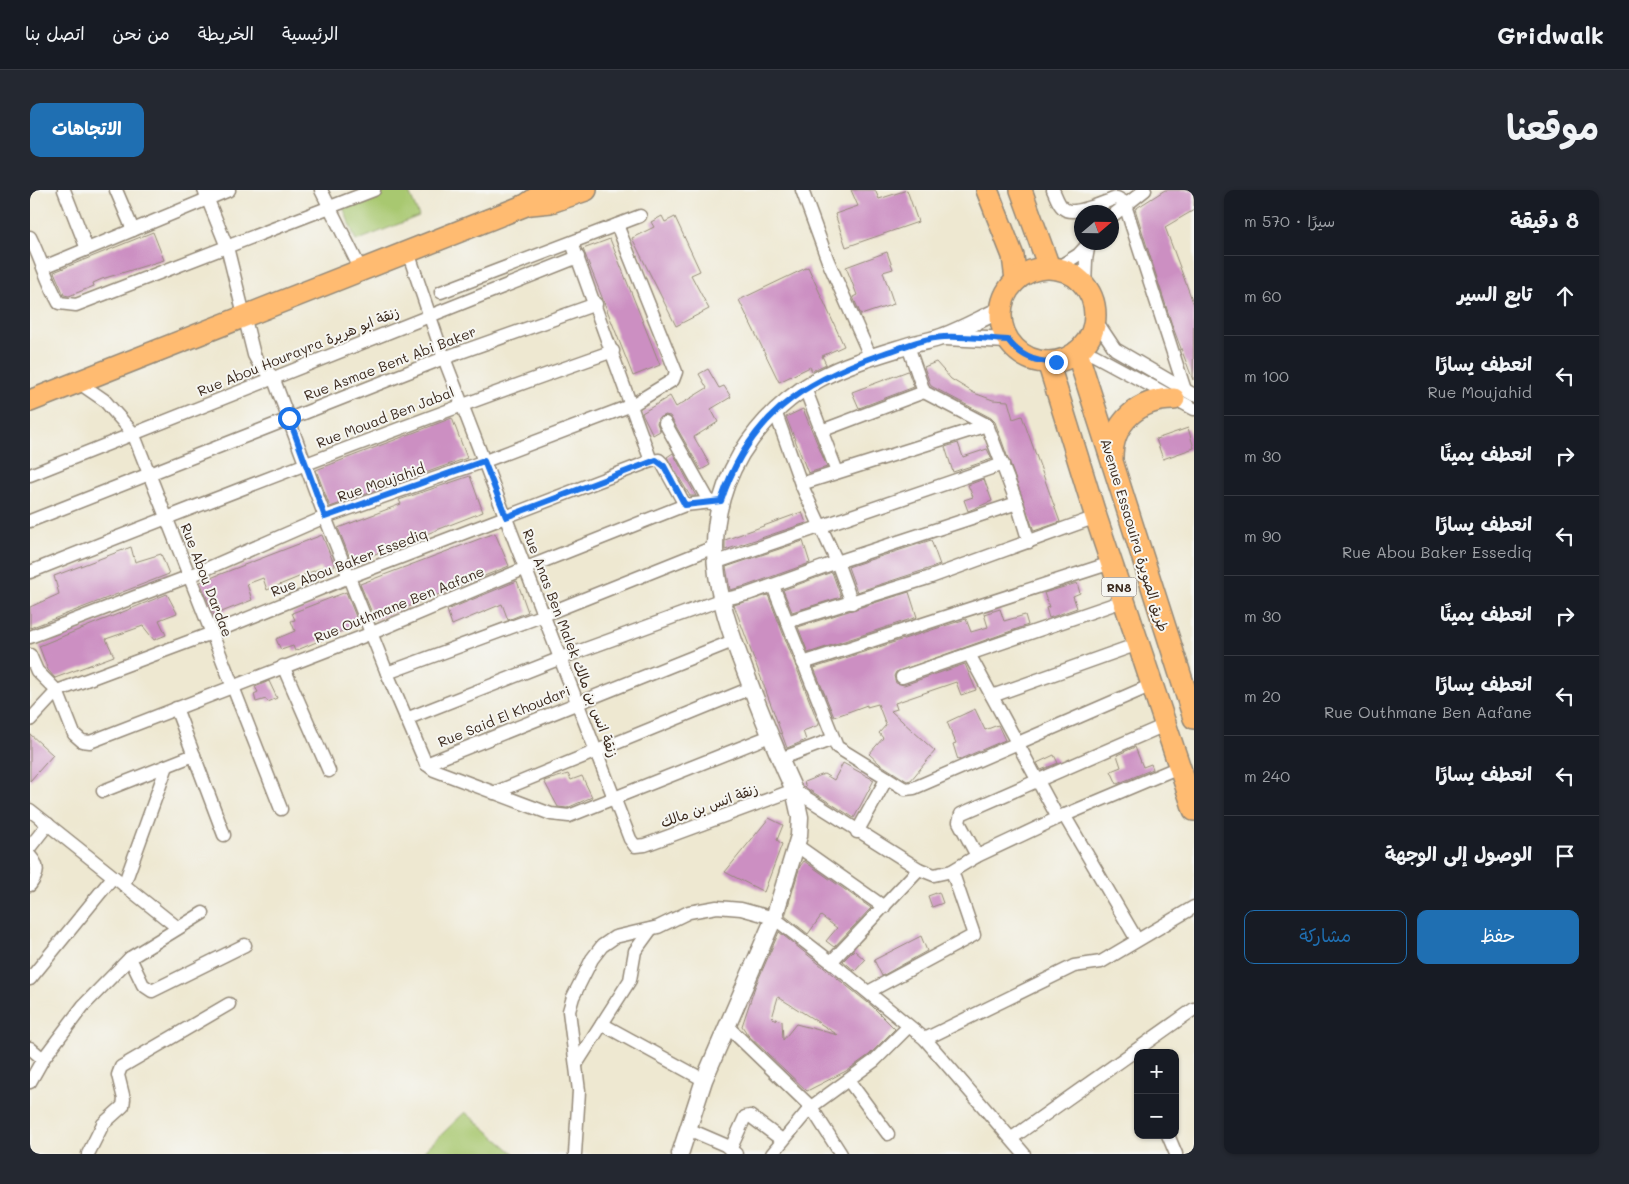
<!DOCTYPE html>
<html lang="ar">
<head>
<meta charset="utf-8">
<style>
  :root { --surface:#171b24; --page:#242831; --text:#f1f3f6; --muted:#9ea1a6; --line:#363941; --accent:#1f6fb2 }
  body { margin:0; font-family:Mali,"Playpen Sans Arabic",sans-serif; background:var(--page); color:var(--text); direction:rtl }
  .controls { position:absolute; right:15px; bottom:15px; display:grid; overflow:hidden; border-radius:10px; box-shadow:0 1px 4px #0004 }
  .controls button { width:45px; height:45px; display:grid; place-items:center; padding:0; border:0; border-bottom:1px solid var(--line); background:var(--surface); color:var(--text); font:25px sans-serif }
  .compass { position:absolute; left:1044px; top:15px; width:45px; height:45px; border-radius:50%; background:var(--surface); box-shadow:0 1px 4px #0004; rotate:70deg }
  .stop { position:absolute; width:15px; height:15px; margin:-11px; border:4px solid #1a73e8; border-radius:50%; background:#fff }
  .stop.end { background:#1a73e8; border-color:#fff; box-shadow:0 1px 5px #0008 }
  .list { margin:0; padding:0; list-style:none }
  h2 { display:flex; justify-content:space-between; align-items:center; height:65px; margin:0; padding:0 20px; font-size:21px }
  h2 small { font-size:16px; font-weight:400; color:var(--muted) }
  .list li { display:grid; grid-template-columns:32px 1fr auto; gap:15px; align-items:center; box-sizing:border-box; height:80px; padding:0 20px; border-top:1px solid var(--line) }
  .list b { display:block; font-size:19px; white-space:nowrap }
  .list p { margin:0; font-size:16px; white-space:nowrap; color:var(--muted) }
  .list em { font-size:16px; font-style:normal; color:var(--muted) }
  .actions { display:flex; gap:10px; padding:15px 20px }
  .actions a { flex:1; padding:11px 0; border:1px solid var(--accent); border-radius:10px; text-align:center; font-size:18px; color:var(--accent) }
  .actions .main { background:var(--accent); color:#fff }
  .icon { flex:none; width:28px; height:28px; fill:none; stroke:currentColor; stroke-width:2; stroke-linecap:round; stroke-linejoin:round }
  .map { position:relative; flex:none; width:1164px; height:964px; overflow:hidden; direction:ltr; border-radius:10px }
  header { display:flex; align-items:center; gap:30px; box-sizing:border-box; height:70px; padding:0 25px; background:var(--surface); border-bottom:1px solid var(--line) }
  header strong { font-size:24px }
  nav { display:flex; gap:28px; margin-inline-start:auto; font-size:18px }
  .intro { display:flex; align-items:center; justify-content:space-between; box-sizing:border-box; height:120px; padding:0 30px }
  h1 { margin:0; font-size:35px }
  .button { padding:12px 22px; border-radius:10px; background:var(--accent); color:#fff; font-size:18px; font-weight:700 }
  main { display:flex; gap:30px; padding:0 30px }
  aside { flex:1; background:var(--surface); border-radius:10px; box-shadow:0 1px 4px #0004 }
  .map>svg:first-child { display:block }
</style>
</head>
<body>
<header>
<strong>Gridwalk</strong>
<nav><a>الرئيسية</a><a>الخريطة</a><a>من نحن</a><a>اتصل بنا</a></nav>
</header>
<div class="intro"><h1>موقعنا</h1><a class="button">الاتجاهات</a></div>
<main>
<aside>
<h2>8 دقيقة<small>سيرًا · 570 m</small></h2>
<ul class="list">
<li><svg class="icon" aria-label="ahead" viewBox="0 0 24 24"><path d="M12 20V5M6 11l6-6 6 6"/></svg><div><b>تابع السير</b></div><em>60 m</em></li>
<li><svg class="icon" aria-label="left" viewBox="0 0 24 24"><path d="M17 20v-9H6M10 6l-5 5 5 5"/></svg><div><b>انعطف يسارًا</b><p>Rue Moujahid</p></div><em>100 m</em></li>
<li><svg class="icon" aria-label="right" viewBox="0 0 24 24"><path d="M7 20v-9h11M14 6l5 5-5 5"/></svg><div><b>انعطف يمينًا</b></div><em>30 m</em></li>
<li><svg class="icon" aria-label="left" viewBox="0 0 24 24"><path d="M17 20v-9H6M10 6l-5 5 5 5"/></svg><div><b>انعطف يسارًا</b><p>Rue Abou Baker Essediq</p></div><em>90 m</em></li>
<li><svg class="icon" aria-label="right" viewBox="0 0 24 24"><path d="M7 20v-9h11M14 6l5 5-5 5"/></svg><div><b>انعطف يمينًا</b></div><em>30 m</em></li>
<li><svg class="icon" aria-label="left" viewBox="0 0 24 24"><path d="M17 20v-9H6M10 6l-5 5 5 5"/></svg><div><b>انعطف يسارًا</b><p>Rue Outhmane Ben Aafane</p></div><em>20 m</em></li>
<li><svg class="icon" aria-label="left" viewBox="0 0 24 24"><path d="M17 20v-9H6M10 6l-5 5 5 5"/></svg><div><b>انعطف يسارًا</b></div><em>240 m</em></li>
<li><svg class="icon" aria-label="arrive" viewBox="0 0 24 24"><path d="M6 21V4h12l-3 4 3 4H6"/></svg><div><b>الوصول إلى الوجهة</b></div></li>
</ul>
<div class="actions"><a class="main">حفظ</a><a>مشاركة</a></div>
</aside>
<div class="map">
<svg width="1164" height="964" viewBox="0 0 1164 964">
  <rect width="100%" height="100%" fill="#f6f6f2"/>
  <filter id="ink" filterUnits="userSpaceOnUse"><feTurbulence type="fractalNoise" baseFrequency=".02" numOctaves="2"/><feDisplacementMap in="SourceGraphic" scale="10" xChannelSelector="R" yChannelSelector="G"/><feConvolveMatrix kernelMatrix="1 2 1 2 8 2 1 2 1" color-interpolation-filters="sRGB"/></filter>
  <filter id="wash" filterUnits="userSpaceOnUse"><feTurbulence type="fractalNoise" baseFrequency=".0096" numOctaves="4" result="noise"/><feDisplacementMap in="SourceGraphic" scale="20" xChannelSelector="R" yChannelSelector="G"/><feGaussianBlur stdDeviation="1.12" result="paint"/><feColorMatrix in="noise" values="0 0 0 0 0 0 0 0 0 0 0 0 0 0 0 0 0 1.4 0 .05"/><feComposite in="paint" operator="in"/></filter>
  <g filter="url(#wash)">
    <rect width="100%" height="100%" fill="#eee8d1"/>
    <g fill="#a8c86f" stroke="#727946">
      <path d="M358,0H378L389,26L326,51L313,17Z"/>
      <path d="M435,922L485,964H391Z"/>
    </g>
    <g id="blocks">
      <g fill="#cc8fc2" fill-rule="evenodd">
        <path d="M821,0H845L849,9L877,0L888,32L816,57L805,24L828,16Z"/>
        <path d="M1135,0H1164V20L1135,37L1164,115L1163,190L1142,135L1105,19Z"/>
        <path d="M632,26L635,32L645,27L670,81L661,85L679,119L646,136L602,48L624,37L621,32Z"/>
        <path d="M123,42L134,70L72,89L63,93L64,96L39,106L34,105L24,82Z"/>
        <path d="M580,49L630,175L603,186L553,59Z"/>
        <path d="M857,62L863,79L853,82L864,114L831,125L823,107L827,105L816,77Z"/>
        <path d="M778,77L814,156L792,166L796,174L782,181L780,177L749,192L709,110Z"/>
        <path d="M906,172L921,189L944,203L963,210L978,211L983,229L992,226L1030,332L1004,341L965,232L961,228L901,196L894,177Z"/>
        <path d="M678,179L689,198L694,196L701,207L681,219L688,232L664,247L680,275L671,280L640,226L635,225L628,228L627,233L630,241L623,245L612,223L640,206L646,217L677,198L669,184Z"/>
        <path d="M878,181L884,197L829,218L822,202Z"/>
        <path d="M773,219L797,277L778,283L756,227Z"/>
        <path d="M422,228L437,268L300,317L286,280Z"/>
        <path d="M1158,238L1164,258L1133,269L1126,249Z"/>
        <path d="M928,253L933,267L957,259L962,269L923,282L915,257Z"/>
        <path d="M643,263L666,306H660L637,267Z"/>
        <path d="M440,286L453,322L322,373L308,338L371,314L369,310Z"/>
        <path d="M954,289L962,311L938,321L934,310L943,307L938,295Z"/>
        <path d="M772,322L776,333L695,360V350Z"/>
        <path d="M465,343L479,376L345,430L330,394Z"/>
        <path d="M292,345L305,376L293,382L291,378L237,400L233,388L217,394L222,410L184,425L170,392Z"/>
        <path d="M901,350L910,375L827,402L818,377Z"/>
        <path d="M773,351L780,373L716,396L700,400L696,377Z"/>
        <path d="M101,357L105,372L131,364L139,384L0,438V417L29,404L24,386Z"/>
        <path d="M802,382L811,407L762,422L753,400Z"/>
        <path d="M487,391L498,422L478,430L472,414L422,435L417,420Z"/>
        <path d="M1047,393L1050,403L1043,406L1047,418L1019,428L1016,418L1019,417L1014,403Z"/>
        <path d="M316,402L329,434L265,461L263,456L251,460L246,449L265,441L261,431L265,430L262,423Z"/>
        <path d="M879,402L887,427L778,463L768,437Z"/>
        <path d="M137,404L147,423L129,430L136,445L124,450L113,436L76,449L84,466L25,488L18,480L9,456Z"/>
        <path d="M738,405L789,535L773,541L776,550L757,558L704,415Z"/>
        <path d="M970,419L974,431L995,425L998,435L866,482L864,486L866,493L874,495L935,474L946,500L931,505L926,492L865,513L867,519L861,521L905,561L881,590L877,591L850,574L839,564L853,548L849,543L856,535L848,514L837,517V515L804,527L784,478L936,429L941,442L958,437L954,424Z"/>
        <path d="M239,491L247,508L238,512L236,509L226,512L224,504L228,502L225,497Z"/>
        <path d="M945,519L955,540L968,535L975,550L928,570L923,554L926,553L917,532Z"/>
        <path d="M0,544L23,565L0,591Z"/>
        <path d="M1105,557L1113,577L1121,574L1123,579L1087,594L1081,581L1091,577L1087,565Z"/>
        <path d="M1024,565L1028,573L1011,580L1007,573Z"/>
        <path d="M813,573L844,590L824,628L776,598L774,592L794,584L804,590Z"/>
        <path d="M538,584L541,590L552,586L562,607L537,618L528,617L514,591Z"/>
        <path d="M739,628L753,635L747,650L752,654L734,702L695,682Z"/>
        <path d="M774,671L841,718L804,757L796,751L807,738L791,726L778,744L755,726L770,676Z"/>
        <path d="M909,702L913,713L902,717L898,706Z"/>
        <path d="M749,742L842,816L865,839L839,865L818,880L777,901L718,845L712,836L725,797ZM748,807L780,827L808,845L766,834L753,850L752,831L742,828Z"/>
        <path d="M891,746L897,761L852,786L844,770Z"/>
        <path d="M824,760L835,770L825,781L813,771Z"/>
      </g>
    </g>
  </g>
  <g filter="url(#ink)">
    <use href="#blocks" fill-opacity="0" stroke="#948978" stroke-width="1"/>
    <g fill="none" stroke-linecap="round" stroke-linejoin="round">
      <g stroke="#948978" stroke-width="15">
        <g id="minor">
          <path d="M34,0L57,59"/>
          <path d="M86,0L103,40"/>
          <path d="M174,0L197,57L224,165L229,174L243,187L295,327L357,483L396,574L404,580L521,624L539,626L740,546"/>
          <path d="M291,0L331,80"/>
          <path d="M772,0L798,71L841,168"/>
          <path d="M1023,0C1026,6 1028,14 1033,18C1043,28 1075,11 1087,8L1094,12L1155,200"/>
          <path d="M1082,26L1115,0"/>
          <path d="M0,47C11,69 17,92 29,113L46,115L344,0"/>
          <path d="M542,53L621,271"/>
          <path d="M378,62L414,168L600,649L605,656L615,655L764,600L889,679L904,685L922,681L947,666L1028,628L1149,577"/>
          <path d="M14,77L199,0"/>
          <path d="M1027,78L1048,65L1060,52"/>
          <path d="M1055,95L1056,70L1059,53"/>
          <path d="M411,102L610,26"/>
          <path d="M1065,129L1085,159L1164,205"/>
          <path d="M878,156L894,202L957,235L987,313L999,352"/>
          <path d="M1049,161L1064,165L1164,219"/>
          <path d="M48,192L74,210L103,243L251,619"/>
          <path d="M775,198L807,282"/>
          <path d="M745,221L771,294L807,372L822,413"/>
          <path d="M635,233L680,313"/>
          <path d="M791,241L894,202"/>
          <path d="M0,285L548,67"/>
          <path d="M771,294L957,235"/>
          <path d="M0,331L414,168L566,114"/>
          <path d="M684,373L973,274"/>
          <path d="M0,382C193,305 386,230 583,161"/>
          <path d="M743,396L807,557L875,599L884,598L1122,495"/>
          <path d="M757,432L898,388L1066,327"/>
          <path d="M0,447L160,386L295,327L455,271L602,215L643,190L646,182L587,35"/>
          <path d="M939,464L1028,628"/>
          <path d="M0,465L7,481L27,501L44,544L52,551L60,552L342,443L496,378L655,315L691,311"/>
          <path d="M773,473L1081,373"/>
          <path d="M253,476L299,581"/>
          <path d="M357,483L514,425L684,357"/>
          <path d="M872,487L1093,411"/>
          <path d="M962,506L1108,454"/>
          <path d="M146,518L194,645"/>
          <path d="M376,529L531,468L690,410L718,404L807,372L987,313"/>
          <path d="M0,530L27,501L182,443L319,387L621,271L629,270L632,273L655,315"/>
          <path d="M750,569L803,549"/>
          <path d="M396,574L703,451"/>
          <path d="M73,601L164,565"/>
          <path d="M464,603L721,498"/>
          <path d="M0,620L148,738"/>
          <path d="M1034,625L1107,750"/>
          <path d="M827,642L857,588"/>
          <path d="M766,655L854,717"/>
          <path d="M0,657L18,634"/>
          <path d="M0,666C10,677 8,684 0,695"/>
          <path d="M947,666L929,632L931,624L1135,535"/>
          <path d="M94,695L137,576"/>
          <path d="M100,768L113,795L122,801L215,755"/>
          <path d="M801,772L889,679"/>
          <path d="M0,789L83,687"/>
          <path d="M838,802L944,745L922,681"/>
          <path d="M572,834L674,890"/>
          <path d="M698,837L781,917L811,964"/>
          <path d="M895,849L1044,776L1071,772L1164,717"/>
          <path d="M0,858L13,869"/>
          <path d="M547,873L600,790L605,761L621,739"/>
          <path d="M819,891L858,944"/>
          <path d="M0,892L13,869L53,816L100,768L173,723"/>
          <path d="M658,939L695,955L706,964"/>
          <path d="M1138,945L1146,964"/>
          <path d="M982,948L1164,819"/>
          <path d="M700,960L715,927L720,926L752,950"/>
          <path d="M58,964L73,934L93,916L94,909L88,885L91,877L199,814"/>
          <path d="M545,964L549,901L539,821L543,807L562,769L572,756L585,747L628,737L659,722L687,717L711,719L744,728L801,772L895,849L994,964"/>
          <path d="M742,964L781,917L844,871L878,837"/>
        </g>
      </g>
      <g stroke="#948978" stroke-width="19">
        <g id="tertiary">
          <path d="M915,147L978,150"/>
          <path d="M650,964L674,890L744,728L769,646L770,627L764,600C746,561 730,521 715,481C686,406 667,339 711,264C730,233 757,207 789,189C816,174 848,165 877,156C889,152 902,151 914,146C933,139 952,128 972,119"/>
        </g>
      </g>
      <g stroke="#948978" stroke-width="24">
        <g id="primary">
          <path d="M957,0L983,66L986,90"/>
          <path d="M991,0L1019,77"/>
          <path d="M501,14L521,12L556,0"/>
          <circle cx="1018" cy="125" r="47"/>
          <path d="M1047,162L1164,528"/>
          <path d="M1018,172L1066,327L1164,620"/>
          <path d="M0,211L496,15L518,0"/>
          <path d="M1082,268C1082,232 1109,209 1144,209"/>
        </g>
      </g>
      <use href="#minor" stroke="#fff" stroke-width="12"/>
      <use href="#tertiary" stroke="#fff" stroke-width="16"/>
      <use href="#primary" stroke="#ffbb71" stroke-width="21"/>
    </g>
  </g>
  <g fill="none" stroke-linecap="round" stroke-linejoin="round" filter="url(#ink)">
    <path stroke="#1a73e8" stroke-width="6" d="M259,228L295,327L454,271L476,327L626,270L634,276L655,315L691,311C719,227 771,192 852,164C871,158 893,148 914,147C935,146 957,149 978,150C990,166 1006,173 1026,172"/>
  </g>
  <g text-anchor="middle" dominant-baseline="central" stroke-width="4" stroke-linejoin="round" paint-order="stroke">
    <rect fill="#f6f6f2" stroke="#73675e" stroke-width="1" x="1071.5" y="387.5" width="35" height="19" rx="4"/>
    <g font-size="12" font-weight="bold" fill="#3b2a1e">
      <text x="1089" y="397">RN8</text>
    </g>
    <g font-size="14" fill="#3b2a1e" stroke="#f6f6f2">
      <text transform="translate(268 161) rotate(-22)">Rue Abou Hourayra زنقة ابو هريرة</text>
      <text transform="translate(360 173) rotate(-21)">Rue Asmae Bent Abi Baker</text>
      <text transform="translate(355 227) rotate(-21)">Rue Mouad Ben Jabal</text>
      <text transform="translate(351 292) rotate(-19)">Rue Moujahid</text>
      <text transform="translate(1105 345) rotate(73)">Avenue Essaouira طريق الصويرة</text>
      <text transform="translate(319 372) rotate(-21)">Rue Abou Baker Essediq</text>
      <text transform="translate(177 390) rotate(69)">Rue Abou Dardae</text>
      <text transform="translate(369 414) rotate(-22)">Rue Outhmane Ben Aafane</text>
      <text transform="translate(541 453) rotate(69)">Rue Anas Ben Malek زنقة انس بن مالك</text>
      <text transform="translate(474 526) rotate(-22)">Rue Said El Khoudari</text>
      <text transform="translate(679 615) rotate(-20)">زنقة انس بن مالك</text>
    </g>
  </g>
</svg>
<div class="controls">
<button>+</button>
<button>−</button>
</div>
<svg class="compass" viewBox="-18 -18 36 36"><path d="M0-13l5 13h-10z" fill="#e53935"/><path d="M0 13l5-13h-10z" fill="#9ea1a6"/></svg>
<div class="stop" style="left:259px;top:228px"></div>
<div class="stop end" style="left:1026px;top:172px"></div>
</div>
</main>
</body>
</html>
